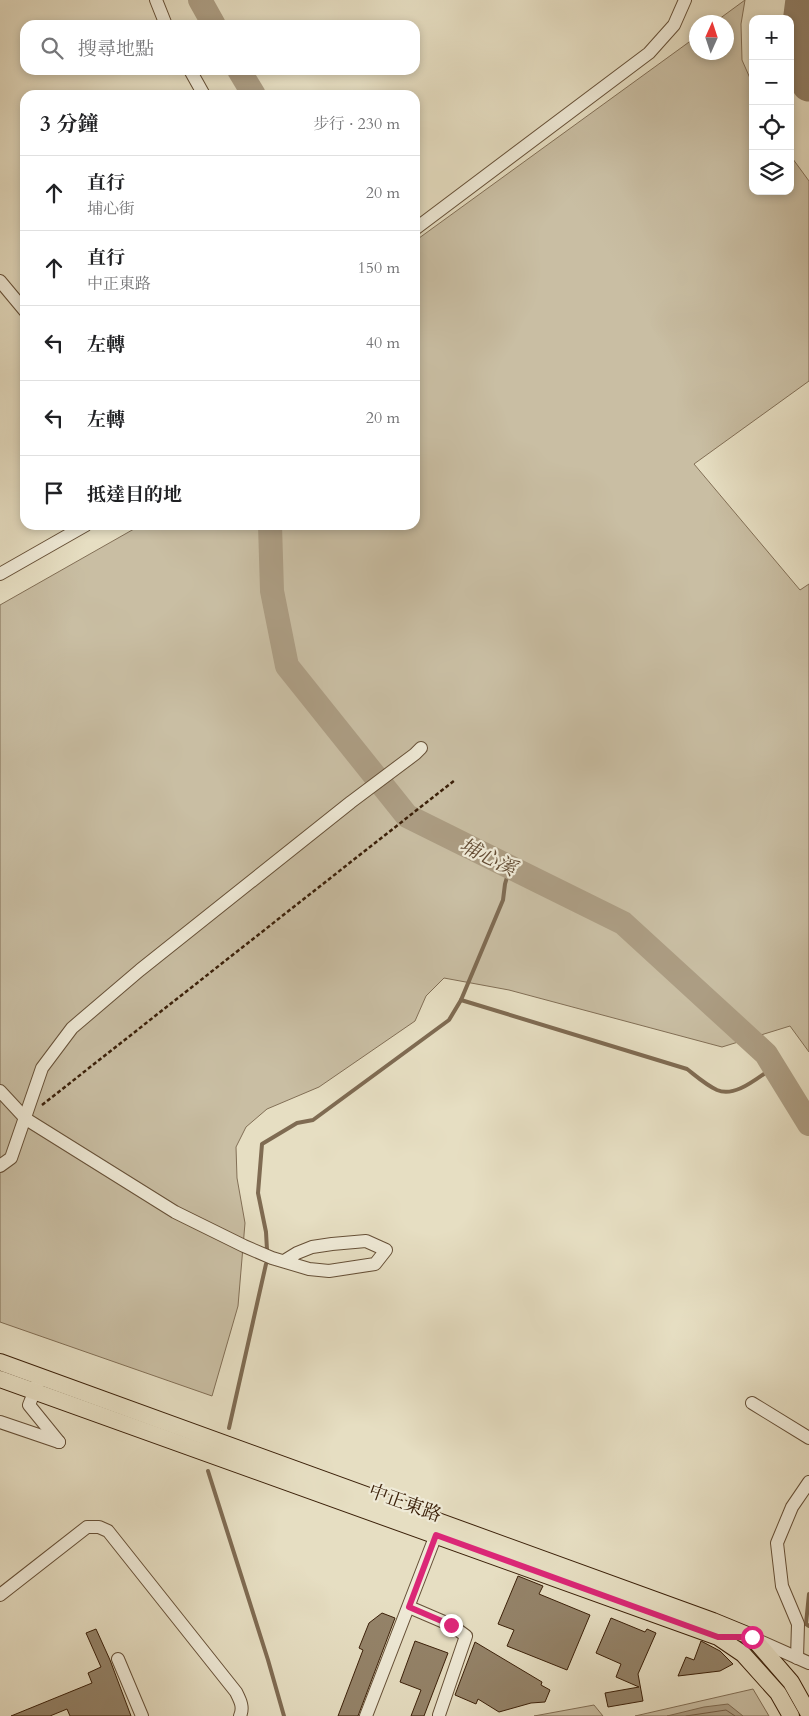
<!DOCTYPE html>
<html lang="zh-TW">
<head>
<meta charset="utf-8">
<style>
  :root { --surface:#fff; --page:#f6f6f6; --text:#202124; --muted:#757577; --line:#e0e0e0 }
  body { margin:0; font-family:Cardo,"Noto Serif TC",serif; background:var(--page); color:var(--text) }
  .controls { position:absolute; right:15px; top:15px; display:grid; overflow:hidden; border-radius:10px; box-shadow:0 2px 8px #0003 }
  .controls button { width:45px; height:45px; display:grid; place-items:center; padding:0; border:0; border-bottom:1px solid var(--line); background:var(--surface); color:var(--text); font:25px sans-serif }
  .compass { position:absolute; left:689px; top:15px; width:45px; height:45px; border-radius:50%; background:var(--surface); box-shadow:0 2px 8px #0003; rotate:3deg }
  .stop { position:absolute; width:15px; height:15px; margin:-11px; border:4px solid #db2777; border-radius:50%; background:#fff }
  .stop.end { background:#db2777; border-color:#fff; box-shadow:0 1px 5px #0008 }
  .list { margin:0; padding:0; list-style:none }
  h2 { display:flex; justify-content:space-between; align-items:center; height:65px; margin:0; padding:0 20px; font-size:21px }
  h2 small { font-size:16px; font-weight:400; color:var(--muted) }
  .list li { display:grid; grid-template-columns:32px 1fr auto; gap:15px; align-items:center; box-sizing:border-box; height:75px; padding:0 20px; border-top:1px solid var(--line) }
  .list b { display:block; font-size:19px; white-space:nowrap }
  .list p { margin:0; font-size:16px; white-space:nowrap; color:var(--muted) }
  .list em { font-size:16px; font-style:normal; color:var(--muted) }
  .icon { flex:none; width:28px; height:28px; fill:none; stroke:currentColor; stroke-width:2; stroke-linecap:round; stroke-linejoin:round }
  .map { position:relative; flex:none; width:809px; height:1716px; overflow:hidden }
  .search { position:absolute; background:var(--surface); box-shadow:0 2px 8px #0003; left:20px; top:20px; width:400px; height:55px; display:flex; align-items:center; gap:12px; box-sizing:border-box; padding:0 18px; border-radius:15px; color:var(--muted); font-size:19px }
  .panel { position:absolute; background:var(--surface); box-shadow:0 2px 8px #0003; left:20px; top:90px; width:400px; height:440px; border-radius:15px }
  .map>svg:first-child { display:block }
</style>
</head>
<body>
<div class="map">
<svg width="809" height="1716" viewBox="0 0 809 1716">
  <rect width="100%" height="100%" fill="#e6dec2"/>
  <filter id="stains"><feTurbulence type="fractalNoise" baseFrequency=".004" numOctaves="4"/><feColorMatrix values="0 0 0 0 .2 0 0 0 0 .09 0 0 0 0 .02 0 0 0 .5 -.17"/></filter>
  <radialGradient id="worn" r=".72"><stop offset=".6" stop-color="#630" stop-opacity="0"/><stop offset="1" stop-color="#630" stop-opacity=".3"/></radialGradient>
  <g fill="#c9bea3" stroke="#826f56">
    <path d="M745,0L741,24L742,60L753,85V191H790V155L809,181V381L694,464L800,590L809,584V1052L790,1026L722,1047L509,990L444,978L426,996L415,1021L319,1087L267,1109L246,1127L236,1147L237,1178L245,1223L238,1306L212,1396L0,1322V605L141,525H415V241L696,37V52H726V22H715Z"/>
    <path d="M753,1689L769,1716H635Z"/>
    <path d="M594,1705L603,1716H534Z"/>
  </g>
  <path fill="#ac9d83" stroke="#7f6b52" d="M728,1704L743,1716H667L704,1707Z"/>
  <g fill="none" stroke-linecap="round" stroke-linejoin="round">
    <path stroke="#745e46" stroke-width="1" d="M686,1716L726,1710L735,1716"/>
    <g stroke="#7f6b52" stroke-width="4">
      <path d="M461,1000L687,1069C696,1076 706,1085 717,1090C736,1098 758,1077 774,1067"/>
      <path d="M267,1250L266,1232L258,1193L262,1144L297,1123L313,1120L449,1020L461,1000L503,900L505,884L510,867"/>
      <path d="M229,1428L266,1264"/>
      <path d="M208,1471L268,1660L284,1716"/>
      <path d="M809,1594L806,1624L809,1626"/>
    </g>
    <g stroke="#ac9d83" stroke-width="24">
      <path d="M200,0L214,25"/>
      <path d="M239,70L254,95"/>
      <path d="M270,525L272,591L287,666L407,816L623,923L766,1054L809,1124"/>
    </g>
    <path stroke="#907f66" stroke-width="35" d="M803,0C799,29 794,58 809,84"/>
  </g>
  <g fill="#948369" stroke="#3b2009">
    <path d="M518,1576L543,1586L539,1594L590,1615L567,1670L507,1646L514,1630L498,1624Z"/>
    <path d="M382,1613L395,1618L358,1716H338L363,1650L359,1648L369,1623Z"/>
    <path d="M611,1618L645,1632L647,1629L656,1633L638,1674L643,1701L608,1707L605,1693L639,1687L616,1677L621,1664L596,1653Z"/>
    <path d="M96,1629L110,1660L131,1716H70L67,1709L50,1716H11L92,1683L88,1673L101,1667L86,1633Z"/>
    <path d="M415,1641L448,1653L424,1716H411L421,1690L400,1682Z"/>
    <path d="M701,1641L720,1651L733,1664L720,1671L678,1676L686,1657L694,1660Z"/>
    <path d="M475,1642L542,1682L541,1685L550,1690L545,1702L531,1703L499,1712L478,1699L476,1704L455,1695Z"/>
  </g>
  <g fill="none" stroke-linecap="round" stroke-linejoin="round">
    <g stroke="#665037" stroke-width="14">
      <g id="minor">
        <path d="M156,0L166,25"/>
        <path d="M190,70L204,95"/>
        <path d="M415,229L649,53L674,25L685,0"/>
        <path d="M0,281L25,311"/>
        <path d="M0,574L86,525"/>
        <path d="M0,1091L26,1119L175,1212L244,1246L272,1258L309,1269L329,1271L375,1264L386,1250L366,1241L332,1244L312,1247L297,1253L284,1261"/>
        <path d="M0,1166L11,1158L42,1068L72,1028L140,970L351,802L415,754L421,748"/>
        <path d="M37,1385L29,1405L59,1442"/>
        <path d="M752,1403L809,1438"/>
        <path d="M0,1422L59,1442"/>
        <path d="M0,1595L87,1527H99L108,1531L236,1692C240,1700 244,1707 240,1716"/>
        <path d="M409,1607L451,1625L466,1636L439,1715"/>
        <path d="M755,1639L809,1663"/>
        <path d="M797,1658L798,1624L782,1586L777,1543L792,1507L809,1482"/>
        <path d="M118,1659L142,1716"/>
        <path d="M366,1716L439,1527"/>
      </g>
    </g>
    <g stroke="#3b2009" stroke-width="18">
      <g id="major">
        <path d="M0,1362L713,1621L752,1637L791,1682L809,1714"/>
        <path d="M0,1379L718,1637L743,1654L778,1693L791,1716"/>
      </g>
    </g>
    <path stroke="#3b2009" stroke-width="2.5" stroke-dasharray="4 2.5" stroke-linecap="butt" d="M42,1105L455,780"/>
    <use href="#minor" stroke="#efead7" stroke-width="12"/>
    <use href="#major" stroke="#e6dec2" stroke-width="16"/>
  </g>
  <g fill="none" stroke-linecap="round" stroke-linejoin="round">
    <path stroke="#db2777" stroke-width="6" d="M451,1625L409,1607L436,1535L718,1637H752"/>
  </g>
  <g text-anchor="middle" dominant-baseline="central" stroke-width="4.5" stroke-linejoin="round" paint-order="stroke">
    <g font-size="19" fill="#3b2009" stroke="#efead7">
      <text transform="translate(405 1503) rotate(20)">中正東路</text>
    </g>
    <g font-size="20" font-style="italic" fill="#634c34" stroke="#efead7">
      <text transform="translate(488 857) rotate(26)">埔心溪</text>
    </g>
  </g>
  <rect width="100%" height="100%" filter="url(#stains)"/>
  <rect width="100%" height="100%" fill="url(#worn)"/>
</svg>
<div class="controls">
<button>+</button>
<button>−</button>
<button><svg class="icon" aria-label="locate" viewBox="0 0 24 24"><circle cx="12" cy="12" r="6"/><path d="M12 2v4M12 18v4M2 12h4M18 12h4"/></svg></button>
<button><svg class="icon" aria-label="layers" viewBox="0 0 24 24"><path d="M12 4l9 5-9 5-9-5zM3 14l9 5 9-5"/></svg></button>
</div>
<svg class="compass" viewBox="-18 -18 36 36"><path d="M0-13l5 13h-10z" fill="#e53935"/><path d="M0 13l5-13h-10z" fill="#757577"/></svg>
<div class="stop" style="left:752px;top:1637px"></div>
<div class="stop end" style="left:451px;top:1625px"></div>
<div class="search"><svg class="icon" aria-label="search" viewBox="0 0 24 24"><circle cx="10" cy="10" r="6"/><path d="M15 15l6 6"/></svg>搜尋地點</div>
<section class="panel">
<h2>3 分鐘<small>步行 · 230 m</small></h2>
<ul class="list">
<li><svg class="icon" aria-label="ahead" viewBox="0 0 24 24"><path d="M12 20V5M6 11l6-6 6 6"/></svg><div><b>直行</b><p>埔心街</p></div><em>20 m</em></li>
<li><svg class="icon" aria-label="ahead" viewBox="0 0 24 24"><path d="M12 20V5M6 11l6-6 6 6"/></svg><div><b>直行</b><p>中正東路</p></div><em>150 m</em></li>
<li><svg class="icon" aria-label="left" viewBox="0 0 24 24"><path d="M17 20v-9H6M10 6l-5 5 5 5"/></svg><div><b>左轉</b></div><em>40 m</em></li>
<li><svg class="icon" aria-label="left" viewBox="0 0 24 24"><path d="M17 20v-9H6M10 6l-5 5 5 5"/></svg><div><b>左轉</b></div><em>20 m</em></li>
<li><svg class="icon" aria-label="arrive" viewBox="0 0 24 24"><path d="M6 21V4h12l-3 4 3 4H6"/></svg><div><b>抵達目的地</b></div></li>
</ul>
</section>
</div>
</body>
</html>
